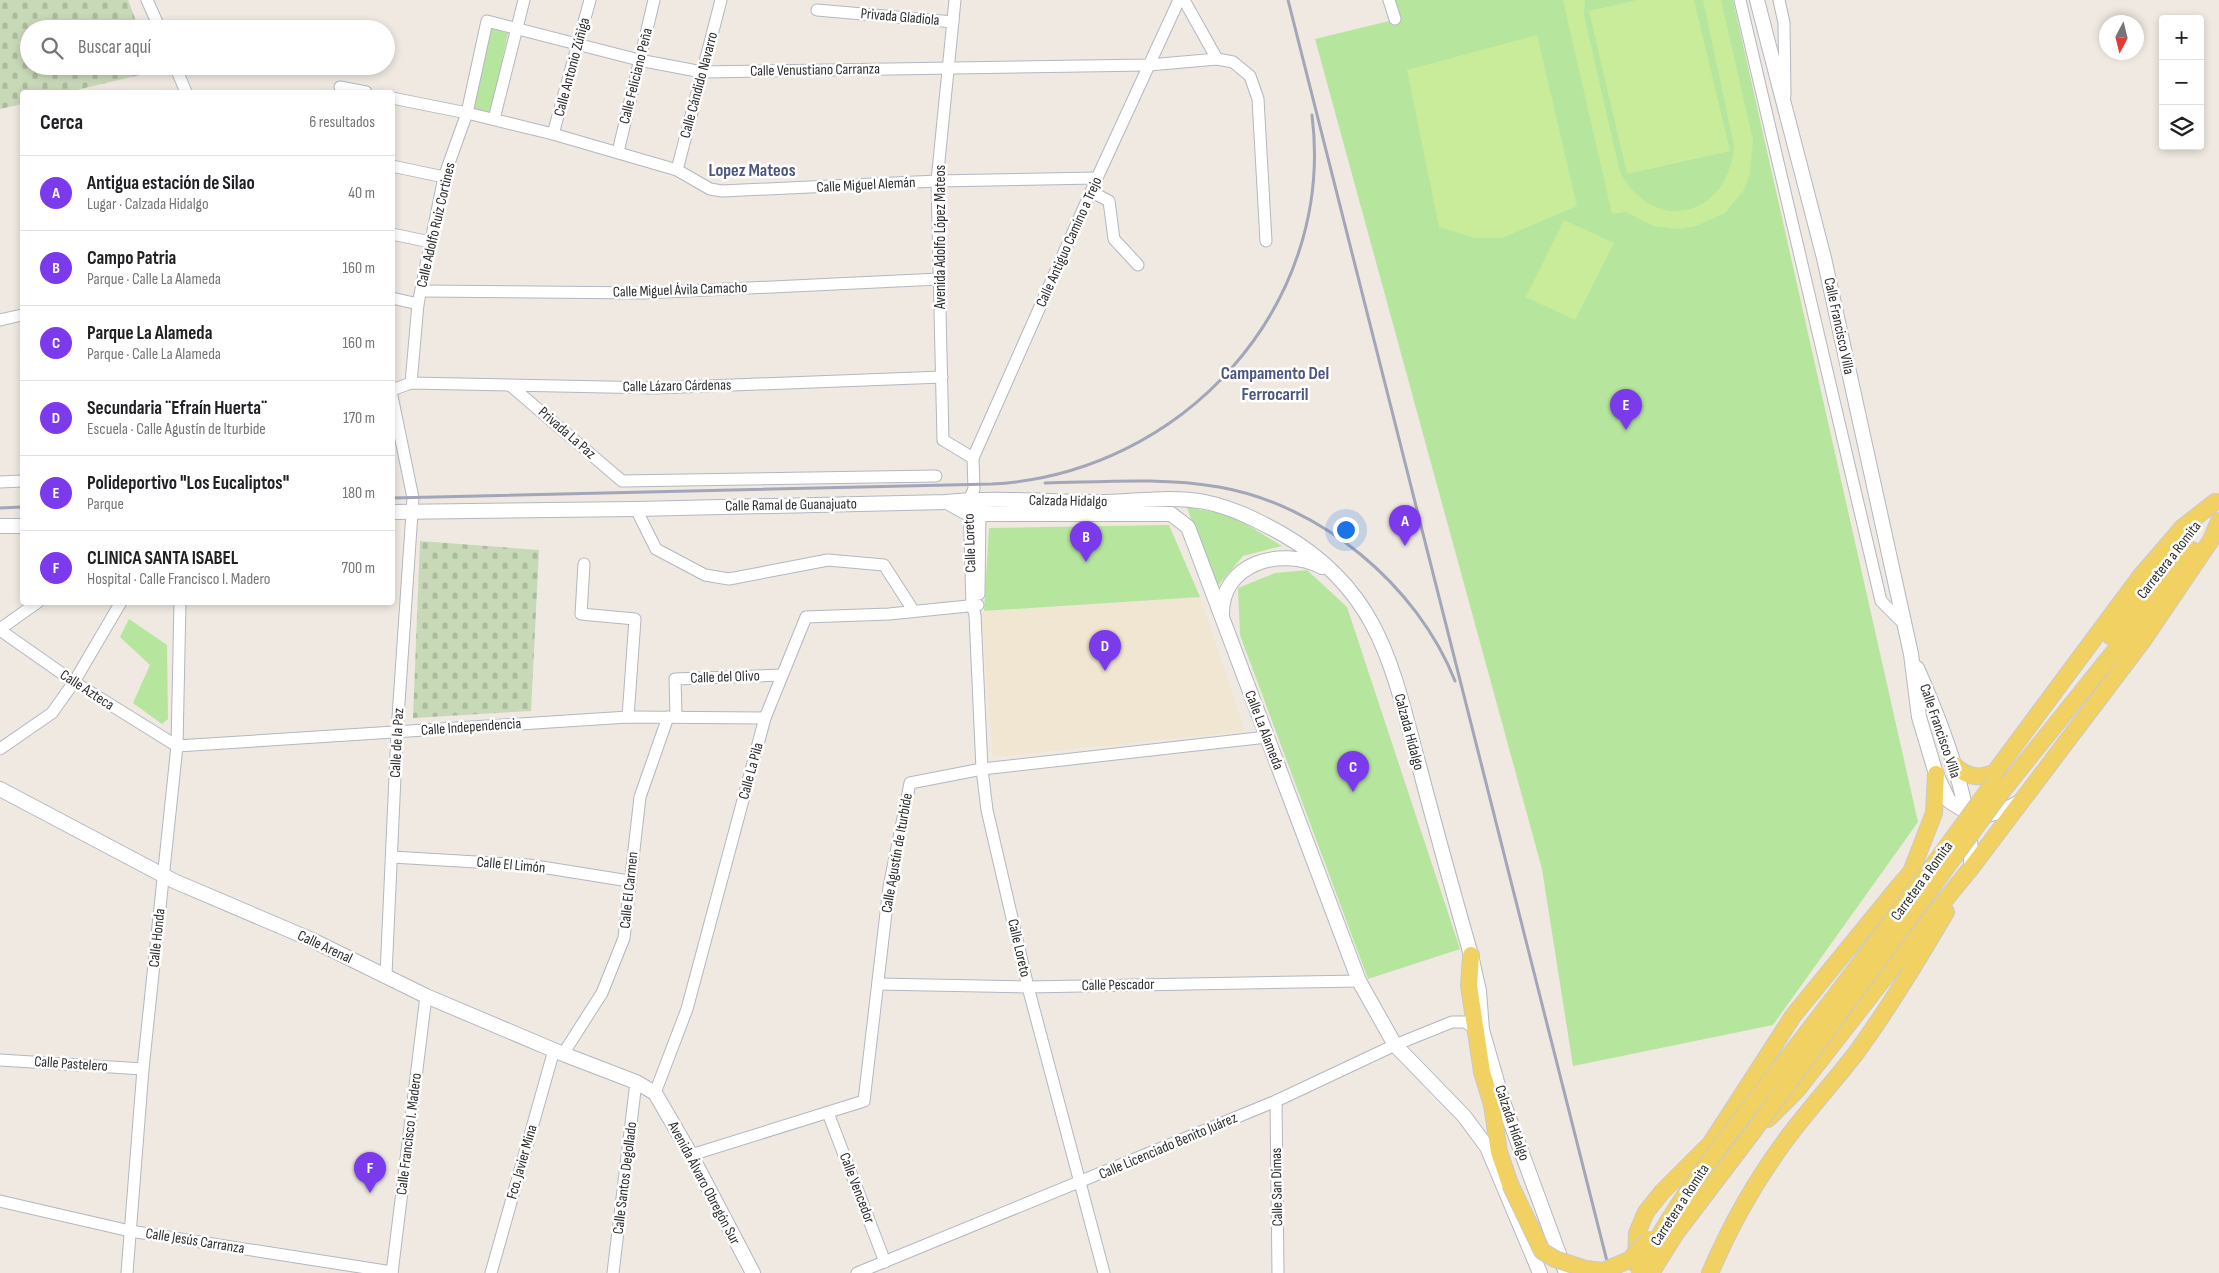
<!DOCTYPE html>
<html lang="es">
<head>
<meta charset="utf-8">
<style>
  :root { --surface:#fff; --page:#f6f6f6; --text:#202124; --muted:#757577; --line:#e0e0e0; --accent:#7c3aed }
  body { margin:0; font-family:"Sofia Sans Condensed",sans-serif; background:var(--page); color:var(--text) }
  .controls { position:absolute; right:15px; top:15px; display:grid; overflow:hidden; border-radius:5px; box-shadow:0 2px 8px #0003 }
  .controls button { width:45px; height:45px; display:grid; place-items:center; padding:0; border:0; border-bottom:1px solid var(--line); background:var(--surface); color:var(--text); font:25px sans-serif }
  .compass { position:absolute; left:2099px; top:15px; width:45px; height:45px; border-radius:50%; background:var(--surface); box-shadow:0 2px 8px #0003; rotate:187deg }
  .you { position:absolute; left:1345px; top:529px; width:18px; height:18px; margin:-12px; border:4px solid #fff; border-radius:50%; background:#1a73e8; box-shadow:0 0 0 8px #1a73e833 }
  .badge { display:grid; place-items:center; width:32px; height:32px; border-radius:50%; background:var(--accent); color:#fff; font-size:16px; font-weight:700 }
  .pin { position:absolute; translate:-50% -41px; filter:drop-shadow(0 1px 2px #0008) }
  .pin::after { content:''; position:absolute; top:26px; width:18px; height:15px; background:inherit; clip-path:polygon(0 0,100% 0,50% 100%) }
  .list { margin:0; padding:0; list-style:none }
  h2 { display:flex; justify-content:space-between; align-items:center; height:65px; margin:0; padding:0 20px; font-size:21px }
  h2 small { font-size:16px; font-weight:400; color:var(--muted) }
  .list li { display:grid; grid-template-columns:32px 1fr auto; gap:15px; align-items:center; box-sizing:border-box; height:75px; padding:0 20px; border-top:1px solid var(--line) }
  .list b { display:block; font-size:19px; white-space:nowrap }
  .list p { margin:0; font-size:16px; white-space:nowrap; color:var(--muted) }
  .list em { font-size:16px; font-style:normal; color:var(--muted) }
  .icon { flex:none; width:28px; height:28px; fill:none; stroke:currentColor; stroke-width:2; stroke-linecap:round; stroke-linejoin:round }
  .map { position:relative; flex:none; width:2219px; height:1273px; overflow:hidden }
  .search { position:absolute; background:var(--surface); box-shadow:0 2px 8px #0003; left:20px; top:20px; width:375px; height:55px; display:flex; align-items:center; gap:12px; box-sizing:border-box; padding:0 18px; border-radius:28px; color:var(--muted); font-size:19px }
  .panel { position:absolute; background:var(--surface); box-shadow:0 2px 8px #0003; left:20px; top:90px; width:375px; height:515px; border-radius:5px }
  .map>svg:first-child { display:block }
</style>
</head>
<body>
<div class="map">
<svg width="2219" height="1273" viewBox="0 0 2219 1273">
  <defs>
    <pattern id="cemetery-stones" width="16" height="16" patternUnits="userSpaceOnUse" patternTransform="scale(1.25)"><rect width="16" height="16" fill="#c8d9b8"/><path d="M2 7V4a2 2 0 0 1 4 0v3zM10 15v-3a2 2 0 0 1 4 0v3z" fill="#acbb9e"/></pattern>
  </defs>
  <rect width="100%" height="100%" fill="#efe9e1"/>
  <path fill="#f0e6d1" d="M1200,597L1245,731L993,757L981,612Z"/>
  <g fill="#b6e59e">
    <path d="M1383,0H1733L1918,822L1773,1025L1573,1066L1542,869L1315,39L1389,21Z"/>
    <path d="M489,28L508,33L491,114L472,109Z"/>
    <path d="M1187,507L1233,516L1282,546L1243,556L1215,589Z"/>
    <path d="M1169,525L1200,597L984,611L989,528Z"/>
    <path d="M1307,570L1347,607L1460,949L1368,979L1240,635L1238,588L1275,573Z"/>
    <path d="M129,619L167,645L168,719L162,724L133,703L150,665L120,637Z"/>
  </g>
  <g fill="url(#cemetery-stones)">
    <path d="M0,0H128L139,29H29V66H154L156,71L68,92H22V104L0,109Z"/>
    <path d="M420,541L539,550L531,711L413,718Z"/>
  </g>
  <g fill="#c9ec9a">
    <path d="M1563,0H1585L1584,15L1620,172C1654,237 1729,216 1734,146L1703,0H1721L1753,140L1750,174L1744,190L1725,213L1696,226L1679,229L1653,226L1626,212L1612,214Z"/>
    <path d="M1637,0H1694L1730,151L1627,174L1589,11Z"/>
    <path d="M1537,35L1577,206L1502,238H1475L1439,227L1407,70Z"/>
    <path d="M1564,220L1614,243L1575,320L1526,297Z"/>
  </g>
  <g fill="none" stroke-linecap="round" stroke-linejoin="round">
    <g stroke="#b4b7c1" stroke-width="13">
      <g id="minor">
        <path d="M147,0L160,29"/>
        <path d="M955,0L937,181L943,440L973,458"/>
        <path d="M1184,0L1217,59"/>
        <path d="M1389,0L1395,19"/>
        <path d="M1740,0L1881,601L1905,625"/>
        <path d="M1779,0L1784,23L1785,95"/>
        <path d="M817,10L953,22"/>
        <path d="M175,66L186,92"/>
        <path d="M340,87L366,92"/>
        <path d="M392,98L467,113L553,134L677,170L710,189L722,191L937,181L1097,178"/>
        <path d="M494,119L524,0"/>
        <path d="M553,134L590,0"/>
        <path d="M618,152L654,0"/>
        <path d="M392,166L444,177"/>
        <path d="M677,170L721,0"/>
        <path d="M1092,192L1109,201L1114,239L1138,265"/>
        <path d="M392,234L430,242"/>
        <path d="M422,291L645,293L939,279"/>
        <path d="M392,298L418,304"/>
        <path d="M0,320L22,315"/>
        <path d="M411,383L418,304L444,177L467,113L487,21L639,60L702,72L1149,65L1217,59L1233,62L1250,76L1258,99L1266,241"/>
        <path d="M511,386L622,481L936,476"/>
        <path d="M392,390L411,383L656,388L942,377"/>
        <path d="M0,482L22,481"/>
        <path d="M636,509L656,549L705,575L729,579L828,560L884,565L913,610"/>
        <path d="M584,564L581,614L635,619L628,717"/>
        <path d="M979,594L980,507"/>
        <path d="M0,629L38,602"/>
        <path d="M0,630L74,682L177,746L628,717L765,718"/>
        <path d="M676,716L675,679L782,675"/>
        <path d="M0,749L52,713L74,682L121,602"/>
        <path d="M392,857L529,865L629,881"/>
        <path d="M386,975L397,732L413,498L392,396"/>
        <path d="M878,984L1028,987L1359,981"/>
        <path d="M563,1054L602,993L624,938L640,797L668,717"/>
        <path d="M0,1060L143,1069"/>
        <path d="M655,1093L687,1009L765,718L806,617L889,614L978,605"/>
        <path d="M1276,1101L1278,1273"/>
        <path d="M828,1113L885,1262"/>
        <path d="M691,1155L864,1101L889,887L910,783L982,769L1267,737"/>
        <path d="M0,1201L130,1231L392,1272"/>
        <path d="M127,1273L143,1069L177,746L180,602"/>
        <path d="M392,1273L426,996"/>
        <path d="M491,1273L554,1050"/>
        <path d="M613,1273L636,1082"/>
        <path d="M857,1273L1276,1101L1395,1045L1452,1022H1465L1476,1029"/>
        <path d="M1104,1273L1028,987L987,810L982,769L975,615L972,605L969,500L974,489L973,458L1097,178L1179,0"/>
      </g>
    </g>
    <g stroke="#b4b7c1" stroke-width="16">
      <g id="tertiary">
        <path d="M1757,0L1824,258L1911,654L1919,717L1936,774L1949,801L1965,811L1991,814L2004,810L2020,802"/>
        <path d="M947,502L969,514H1171L1188,527L1359,981L1395,1045L1464,1116L1487,1147L1540,1273"/>
        <path d="M392,512L636,509L946,502C997,497 1048,502 1098,502C1134,502 1169,495 1205,502C1234,508 1259,521 1284,535C1383,593 1393,672 1421,773C1437,834 1454,895 1471,955L1479,991L1482,1030L1502,1099L1566,1273"/>
        <path d="M0,526H22"/>
        <path d="M1222,616C1220,563 1281,546 1322,567"/>
        <path d="M1917,668C1943,727 1973,804 1971,868"/>
        <path d="M0,789L174,881L310,939L426,996L563,1054L636,1082L655,1093L691,1155L753,1273"/>
      </g>
    </g>
    <g stroke="#c9c9c9" stroke-width="18">
      <g id="primary">
        <path d="M2110,636L2178,549"/>
        <path d="M1953,764C1966,777 1979,780 1995,772L2139,578L2183,527L2215,502"/>
        <path d="M2003,790L2162,592L2192,550"/>
        <path d="M1895,894L1899,886L1911,872L1934,813L1936,774"/>
        <path d="M1471,955L1469,986L1482,1072L1492,1105L1499,1152L1510,1184"/>
        <path d="M1768,1119L1797,1090L1949,895L1971,868L2144,639L2211,540L2219,521"/>
        <path d="M1636,1264L1637,1233L1646,1212L1662,1192L1711,1143L1793,1016L1899,886"/>
        <path d="M1710,1273C1730,1226 1754,1183 1785,1141C1807,1111 1833,1083 1856,1053C1889,1008 1918,960 1946,912"/>
      </g>
    </g>
    <use href="#minor" stroke="#fff" stroke-width="11"/>
    <use href="#tertiary" stroke="#fff" stroke-width="14"/>
    <use href="#primary" stroke="#f2d163" stroke-width="16"/>
    <g stroke="#a3a6b8" stroke-width="3">
      <path d="M1288,0L1610,1273"/>
      <path d="M1045,483C1102,482 1162,477 1219,487C1321,505 1417,585 1455,681"/>
      <path d="M392,498L992,484C1181,474 1336,307 1312,115"/>
      <path d="M0,508L22,507"/>
    </g>
    <g stroke="#c9c9c9" stroke-width="18" stroke-linecap="butt">
      <g id="primary-bridge">
        <path d="M1510,1184L1542,1251L1555,1259L1586,1269L1603,1271L1629,1260L1650,1239"/>
        <path d="M1639,1273C1679,1193 1738,1124 1792,1052C1861,963 1928,873 1994,782"/>
        <path d="M1651,1273L1676,1233L1755,1129L2003,790"/>
      </g>
    </g>
    <use href="#primary-bridge" stroke="#f2d163" stroke-width="16"/>
  </g>
  <g text-anchor="middle" dominant-baseline="central" stroke-width="5" stroke-linejoin="round" paint-order="stroke">
    <g font-size="15" fill="#2e2e2e" stroke="#fff">
      <text transform="translate(900 17) rotate(5)">Privada Gladiola</text>
      <text transform="translate(572 67) rotate(-75)">Calle Antonio Zúñiga</text>
      <text transform="translate(815 70) rotate(-1)">Calle Venustiano Carranza</text>
      <text transform="translate(636 76) rotate(-76)">Calle Feliciano Peña</text>
      <text transform="translate(699 85) rotate(-75)">Calle Cándido Navarro</text>
      <text transform="translate(866 185) rotate(-3)">Calle Miguel Alemán</text>
      <text transform="translate(436 225) rotate(-77)">Calle Adolfo Ruiz Cortines</text>
      <text transform="translate(940 237) rotate(-90)">Avenida Adolfo López Mateos</text>
      <text transform="translate(1069 242) rotate(-66)">Calle Antiguo Camino a Trejo</text>
      <text transform="translate(680 290) rotate(-2)">Calle Miguel Ávila Camacho</text>
      <text transform="translate(1839 326) rotate(78)">Calle Francisco Villa</text>
      <text transform="translate(677 386) rotate(-1)">Calle Lázaro Cárdenas</text>
      <text transform="translate(567 433) rotate(41)">Privada La Paz</text>
      <text transform="translate(1068 501) rotate(1)">Calzada Hidalgo</text>
      <text transform="translate(791 505) rotate(-1)">Calle Ramal de Guanajuato</text>
      <text transform="translate(970 543) rotate(-92)">Calle Loreto</text>
      <text transform="translate(2169 560) rotate(-52)">Carretera a Romita</text>
      <text transform="translate(725 677) rotate(-2)">Calle del Olivo</text>
      <text transform="translate(87 690) rotate(33)">Calle Azteca</text>
      <text transform="translate(471 727) rotate(-4)">Calle Independencia</text>
      <text transform="translate(1264 730) rotate(69)">Calle La Alameda</text>
      <text transform="translate(1940 731) rotate(71)">Calle Francisco Villa</text>
      <text transform="translate(1409 732) rotate(75)">Calzada Hidalgo</text>
      <text transform="translate(397 743) rotate(-87)">Calle de la Paz</text>
      <text transform="translate(751 771) rotate(-75)">Calle La Pila</text>
      <text transform="translate(897 853) rotate(-80)">Calle Agustín de Iturbide</text>
      <text transform="translate(511 865) rotate(5)">Calle El Limón</text>
      <text transform="translate(1922 881) rotate(-54)">Carretera a Romita</text>
      <text transform="translate(629 890) rotate(-84)">Calle El Carmen</text>
      <text transform="translate(157 938) rotate(-84)">Calle Honda</text>
      <text transform="translate(325 947) rotate(25)">Calle Arenal</text>
      <text transform="translate(1019 948) rotate(77)">Calle Loreto</text>
      <text transform="translate(1118 985) rotate(-1)">Calle Pescador</text>
      <text transform="translate(71 1064) rotate(4)">Calle Pastelero</text>
      <text transform="translate(1512 1123) rotate(71)">Calzada Hidalgo</text>
      <text transform="translate(409 1134) rotate(-83)">Calle Francisco I. Madero</text>
      <text transform="translate(1168 1146) rotate(-23)">Calle Licenciado Benito Juárez</text>
      <text transform="translate(522 1162) rotate(-74)">Fco. Javier Mina</text>
      <text transform="translate(625 1178) rotate(-83)">Calle Santos Degollado</text>
      <text transform="translate(704 1183) rotate(62)">Avenida Álvaro Obregón Sur</text>
      <text transform="translate(1277 1187) rotate(-91)">Calle San Dimas</text>
      <text transform="translate(857 1188) rotate(69)">Calle Vencedor</text>
      <text transform="translate(1680 1205) rotate(-57)">Carretera a Romita</text>
      <text transform="translate(195 1241) rotate(9)">Calle Jesús Carranza</text>
    </g>
    <g font-size="18" font-weight="bold" fill="#4d5680" stroke="#fff">
      <text x="752" y="170">Lopez Mateos</text>
      <text x="1275" y="373">Campamento Del<tspan x="1275" dy="21">Ferrocarril</tspan></text>
    </g>
  </g>
</svg>
<div class="controls">
<button>+</button>
<button>−</button>
<button><svg class="icon" aria-label="layers" viewBox="0 0 24 24"><path d="M12 4l9 5-9 5-9-5zM3 14l9 5 9-5"/></svg></button>
</div>
<svg class="compass" viewBox="-18 -18 36 36"><path d="M0-13l5 13h-10z" fill="#e53935"/><path d="M0 13l5-13h-10z" fill="#757577"/></svg>
<div class="you"></div>
<div class="pin badge" style="left:1405px;top:546px">A</div>
<div class="pin badge" style="left:1086px;top:562px">B</div>
<div class="pin badge" style="left:1353px;top:792px">C</div>
<div class="pin badge" style="left:1105px;top:671px">D</div>
<div class="pin badge" style="left:1626px;top:430px">E</div>
<div class="pin badge" style="left:370px;top:1193px">F</div>
<div class="search"><svg class="icon" aria-label="search" viewBox="0 0 24 24"><circle cx="10" cy="10" r="6"/><path d="M15 15l6 6"/></svg>Buscar aquí</div>
<section class="panel">
<h2>Cerca<small>6 resultados</small></h2>
<ul class="list">
<li><span class="badge">A</span><div><b>Antigua estación de Silao</b><p>Lugar · Calzada Hidalgo</p></div><em>40 m</em></li>
<li><span class="badge">B</span><div><b>Campo Patria</b><p>Parque · Calle La Alameda</p></div><em>160 m</em></li>
<li><span class="badge">C</span><div><b>Parque La Alameda</b><p>Parque · Calle La Alameda</p></div><em>160 m</em></li>
<li><span class="badge">D</span><div><b>Secundaria ¨Efraín Huerta¨</b><p>Escuela · Calle Agustín de Iturbide</p></div><em>170 m</em></li>
<li><span class="badge">E</span><div><b>Polideportivo &quot;Los Eucaliptos&quot;</b><p>Parque</p></div><em>180 m</em></li>
<li><span class="badge">F</span><div><b>CLINICA SANTA ISABEL</b><p>Hospital · Calle Francisco I. Madero</p></div><em>700 m</em></li>
</ul>
</section>
</div>
</body>
</html>
